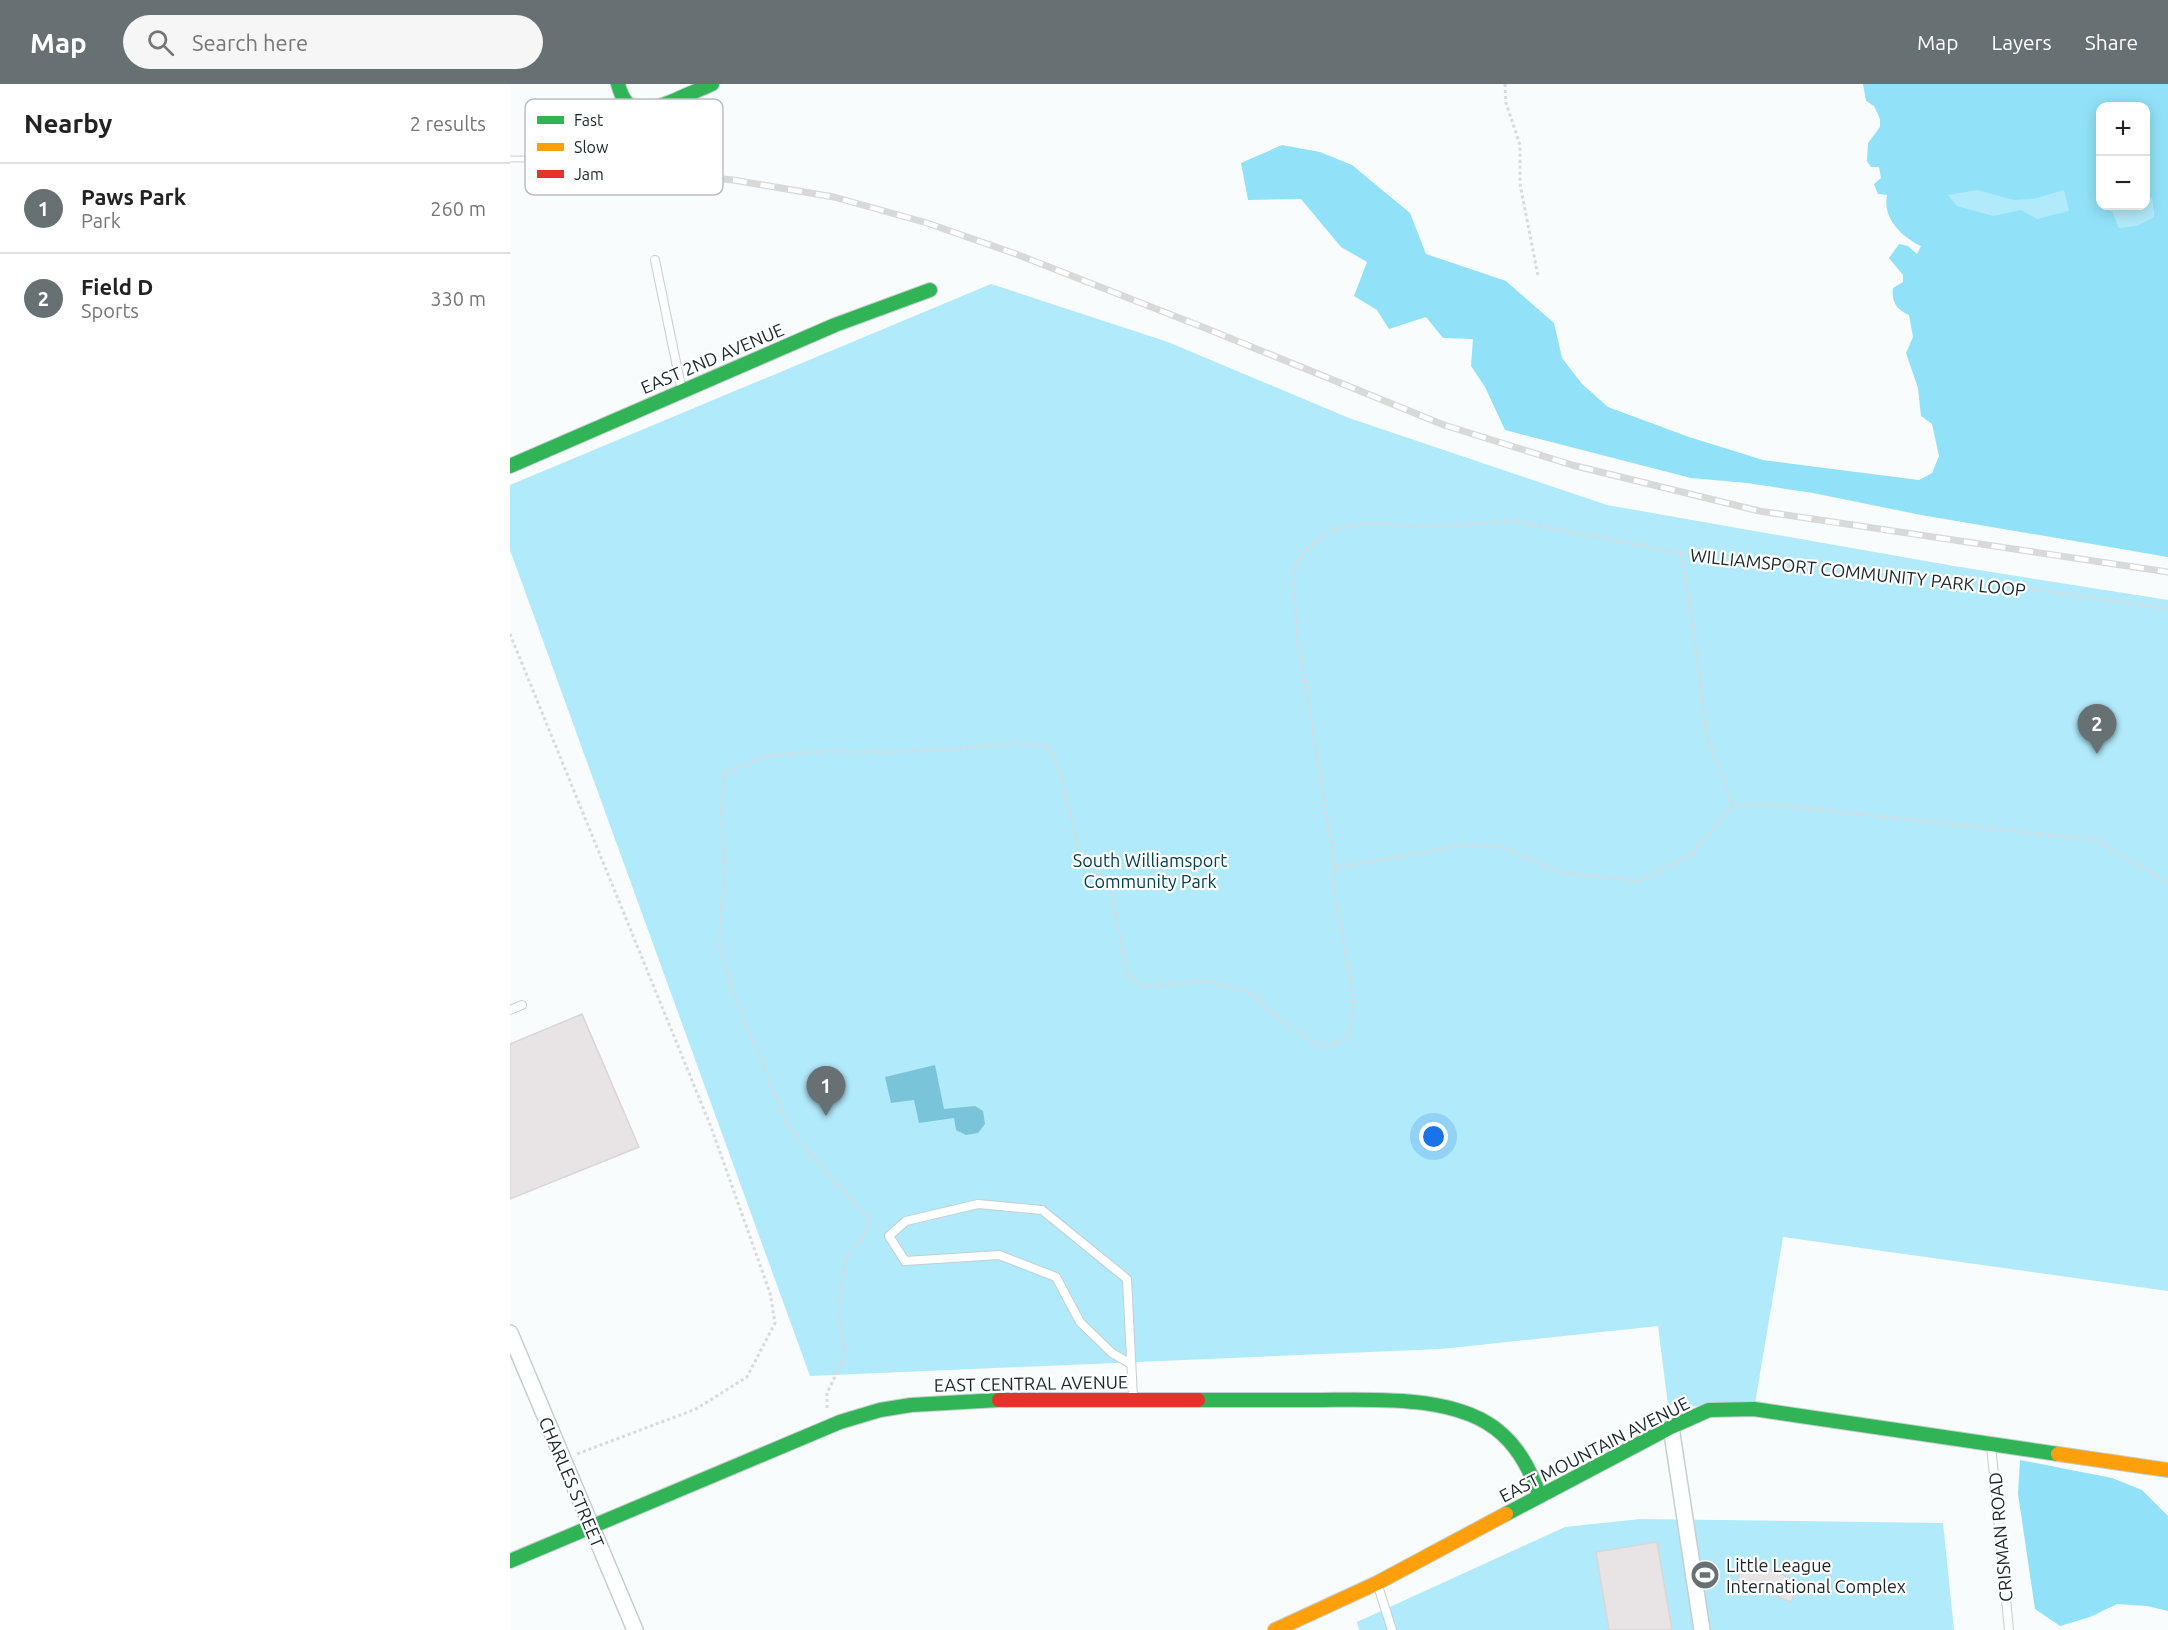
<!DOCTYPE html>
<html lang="en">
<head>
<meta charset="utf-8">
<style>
  :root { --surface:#fff; --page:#f6f6f6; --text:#222; --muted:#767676; --line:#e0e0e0; --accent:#677174 }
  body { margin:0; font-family:Ubuntu,sans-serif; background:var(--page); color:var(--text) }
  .controls { position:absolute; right:18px; top:18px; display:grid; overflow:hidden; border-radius:12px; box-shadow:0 3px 15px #0003 }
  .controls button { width:54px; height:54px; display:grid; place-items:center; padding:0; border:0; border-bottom:2px solid var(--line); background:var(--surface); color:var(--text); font:30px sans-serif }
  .you { position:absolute; left:924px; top:1053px; width:21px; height:21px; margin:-15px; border:4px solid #fff; border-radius:50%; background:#1a73e8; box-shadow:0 0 0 9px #1a73e833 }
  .badge { display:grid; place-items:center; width:39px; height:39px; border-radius:50%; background:var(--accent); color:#fff; font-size:20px; font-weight:700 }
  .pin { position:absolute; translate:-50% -50px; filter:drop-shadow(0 2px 3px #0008) }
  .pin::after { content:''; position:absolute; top:32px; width:21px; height:18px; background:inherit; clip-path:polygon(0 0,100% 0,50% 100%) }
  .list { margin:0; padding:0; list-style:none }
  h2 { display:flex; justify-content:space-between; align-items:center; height:78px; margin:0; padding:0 24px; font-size:26px }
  h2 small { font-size:20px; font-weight:400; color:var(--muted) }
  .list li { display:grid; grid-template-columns:39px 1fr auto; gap:18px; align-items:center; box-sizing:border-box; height:90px; padding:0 24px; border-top:2px solid var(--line) }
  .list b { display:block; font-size:22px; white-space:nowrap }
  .list p { margin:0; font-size:20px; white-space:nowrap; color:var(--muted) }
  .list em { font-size:20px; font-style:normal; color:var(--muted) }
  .icon { flex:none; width:33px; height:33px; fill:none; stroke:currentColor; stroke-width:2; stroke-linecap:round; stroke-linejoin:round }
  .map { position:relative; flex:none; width:1658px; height:1546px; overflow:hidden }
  header { display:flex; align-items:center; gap:36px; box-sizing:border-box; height:84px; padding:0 30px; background:var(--accent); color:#fff }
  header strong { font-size:28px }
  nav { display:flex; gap:33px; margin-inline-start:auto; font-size:21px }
  .search { width:420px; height:54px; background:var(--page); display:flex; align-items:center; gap:15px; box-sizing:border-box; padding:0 21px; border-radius:33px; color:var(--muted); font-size:22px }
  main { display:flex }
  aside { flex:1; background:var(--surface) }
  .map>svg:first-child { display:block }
</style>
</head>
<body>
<header>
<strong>Map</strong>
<div class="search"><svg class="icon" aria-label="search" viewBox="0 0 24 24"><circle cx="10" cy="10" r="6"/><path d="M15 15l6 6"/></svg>Search here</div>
<nav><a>Map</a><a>Layers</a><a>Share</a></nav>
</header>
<main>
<aside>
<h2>Nearby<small>2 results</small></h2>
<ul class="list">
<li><span class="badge">1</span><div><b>Paws Park</b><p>Park</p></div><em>260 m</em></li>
<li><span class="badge">2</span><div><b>Field D</b><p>Sports</p></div><em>330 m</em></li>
</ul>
</aside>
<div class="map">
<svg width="1658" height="1546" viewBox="0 0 1658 1546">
  <rect width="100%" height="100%" fill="#f8fcfd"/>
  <g fill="#b1eafb">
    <path d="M1449,102L1590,104V122H1636V110L1642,115L1644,133L1656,168L1609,144L1603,128L1544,139L1483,132L1428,130L1438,110Z"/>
    <path d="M481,200L658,258L839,334L1097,421L1444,482L1658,516V1207L1273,1153L1244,1325L1158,1321L1148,1242L931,1265L300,1292L0,466V401Z"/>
    <path d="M1130,1435L1433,1439L1444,1546H849L847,1538L1055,1443Z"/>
  </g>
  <g fill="#91e2f8" fill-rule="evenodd">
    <path d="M1353,0H1658V473L1411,431L1303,409L1237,399L1181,394L995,346L975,303L961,282L963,255L933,254L916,233L879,245L867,226L844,212L857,178L831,163L791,115L738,116L731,79L772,61L810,68L842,81L900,129L916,170L996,197L1044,239L1052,274L1072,300L1098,323L1179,353L1253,376L1409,396L1422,389L1429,372L1422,340L1411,332L1408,304L1396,269L1403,253L1399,231C1387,226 1381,218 1383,204L1393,198V191L1379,174L1389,160L1398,162L1407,170L1411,162C1392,153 1372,134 1377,111L1368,110L1364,100L1371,94L1369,83H1361L1357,77L1358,59L1370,43V35L1364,22L1356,17ZM1590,22H1636V110L1642,115L1644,133L1627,142L1609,144L1603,128L1590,122ZM1467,106L1504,116L1523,115L1554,106L1559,127L1527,135L1511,126L1483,132L1447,122L1438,111Z"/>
    <path d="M1510,1376L1602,1394L1632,1406L1658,1432V1527L1637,1522L1607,1520L1580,1533L1550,1542L1525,1525L1508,1410Z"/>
  </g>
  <path fill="#7ac4d9" d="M425,981L434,1025L465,1022L473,1027L475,1040L468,1049L456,1051L446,1046L444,1034L409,1039L404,1016L381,1019L375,993Z"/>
  <g fill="#e8e3e4" stroke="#dbd6d6" stroke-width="1.5">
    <path d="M72,930L129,1063L0,1115V960Z"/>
    <path d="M1147,1458L1162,1546H1099L1086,1468Z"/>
    <path d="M1235,1476L1290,1498L1281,1518L1227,1496Z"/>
  </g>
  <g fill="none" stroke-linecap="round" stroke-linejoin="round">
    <g stroke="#c5ced0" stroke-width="10">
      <g id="lane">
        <path d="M145,176L172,307"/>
        <path d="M0,926L12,921"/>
        <path d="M621,1280L602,1269L570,1238L546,1193L489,1171L395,1177L379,1152L396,1137L468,1120L532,1126L617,1195L623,1314"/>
        <path d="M1481,1361L1499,1546"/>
        <path d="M868,1502L882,1546"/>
      </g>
    </g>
    <g stroke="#c5ced0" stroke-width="18">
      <g id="street">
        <path d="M0,1249L125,1546"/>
        <path d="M1161,1343L1192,1546"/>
      </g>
    </g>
    <g stroke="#c5ced0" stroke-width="16">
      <g id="fast">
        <path d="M108,0C117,35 137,27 163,17C176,11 189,6 202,0"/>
        <path d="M0,382L325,241L420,206"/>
        <path d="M688,1316C727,1316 765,1316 803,1316C859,1316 948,1309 992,1350C1011,1367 1021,1389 1030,1412"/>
        <path d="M996,1430L1161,1343L1199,1326L1244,1325L1548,1370"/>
        <path d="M0,1477L330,1338L370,1326L401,1321L489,1316"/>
      </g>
    </g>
    <g stroke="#c5ced0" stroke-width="16">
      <g id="slow">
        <path d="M1548,1370L1658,1386"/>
        <path d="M765,1546L867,1499L996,1430"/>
      </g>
    </g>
    <g stroke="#c5ced0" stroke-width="16">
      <path id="jam" d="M489,1316H688"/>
    </g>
    <g stroke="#d9dbdb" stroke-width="3" stroke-dasharray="3 3" stroke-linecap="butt">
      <path d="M995,0L996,19L1010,61V100L1028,192"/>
      <path d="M1171,469L1182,535L1197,653L1223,722"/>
      <path d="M0,550L201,1043L260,1209L265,1239L237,1293L186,1325L67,1370"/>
      <path d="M825,784L954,761L993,763L1052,789L1129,797L1179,772L1223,722L1259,720L1587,756L1658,799"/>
      <path d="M317,1324V1309L332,1278L335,1265L328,1229L335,1176L356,1147L359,1134L320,1093L278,1042L224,910L209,863L214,798L212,726L214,689L256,672L315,667L369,668L429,666L506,659L538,662L551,692L569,765L601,806L617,890L633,902L700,898L738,907L770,936L813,964L838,954L844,920L823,797L825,784L788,555L783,495L786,481L797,464L824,445L861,439L911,443L1005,437L1190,473L1315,487L1493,501L1658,525"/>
    </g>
    <use href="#lane" stroke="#feffff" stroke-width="8"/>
    <use href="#street" stroke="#feffff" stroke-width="15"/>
    <use href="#fast" stroke="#30b455" stroke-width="14"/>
    <use href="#slow" stroke="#ff9f0a" stroke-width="14"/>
    <use href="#jam" stroke="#e5322d" stroke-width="14"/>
    <g stroke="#d8d9d9" stroke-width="7">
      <path id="rail" d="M0,75H18L223,96L324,113L417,139L506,170L695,244L934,341L1062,381L1249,427L1658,488"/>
    </g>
    <use href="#rail" stroke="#fff" stroke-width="4.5" stroke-dasharray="14" stroke-linecap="butt"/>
  </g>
  <defs>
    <g id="stadium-disc" transform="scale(1.5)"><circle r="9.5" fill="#677174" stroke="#fff"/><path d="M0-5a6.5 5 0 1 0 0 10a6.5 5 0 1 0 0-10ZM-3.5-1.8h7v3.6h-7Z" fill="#fff"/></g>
  </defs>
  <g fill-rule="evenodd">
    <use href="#stadium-disc" x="1195" y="1491"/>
  </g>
  <g text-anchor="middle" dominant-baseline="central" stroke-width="4.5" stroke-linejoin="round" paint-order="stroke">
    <g font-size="18" fill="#19262a" stroke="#fff">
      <text transform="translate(202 274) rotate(-23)">EAST 2ND AVENUE</text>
      <text transform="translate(1348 488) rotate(6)">WILLIAMSPORT COMMUNITY PARK LOOP</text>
      <text transform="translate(521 1299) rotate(-1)">EAST CENTRAL AVENUE</text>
      <text transform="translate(1084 1365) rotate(-27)">EAST MOUNTAIN AVENUE</text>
      <text transform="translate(62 1398) rotate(67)">CHARLES STREET</text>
      <text transform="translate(1490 1453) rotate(-95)">CRISMAN ROAD</text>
    </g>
    <g font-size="18" fill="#00404f" stroke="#fff">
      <text x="640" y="776">South Williamsport<tspan x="640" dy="21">Community Park</tspan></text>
    </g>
    <g font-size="18" fill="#19262a" stroke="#fff" text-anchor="start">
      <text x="1216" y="1481">Little League<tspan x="1216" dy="21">International Complex</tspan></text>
    </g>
  </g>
  <rect x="15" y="15" width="198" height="96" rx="9" fill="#fff" stroke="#babebf" stroke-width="1.5"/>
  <rect x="27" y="32" width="27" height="8" fill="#30b455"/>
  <rect x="27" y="59" width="27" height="8" fill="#ff9f0a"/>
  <rect x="27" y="86" width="27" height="8" fill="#e5322d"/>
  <g font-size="16" fill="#19262a">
    <text x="64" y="42">Fast</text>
    <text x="64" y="69">Slow</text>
    <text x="64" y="96">Jam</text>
  </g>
</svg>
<div class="controls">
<button>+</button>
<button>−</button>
</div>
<div class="you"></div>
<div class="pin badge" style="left:316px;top:1032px">1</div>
<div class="pin badge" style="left:1587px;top:670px">2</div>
</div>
</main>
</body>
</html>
